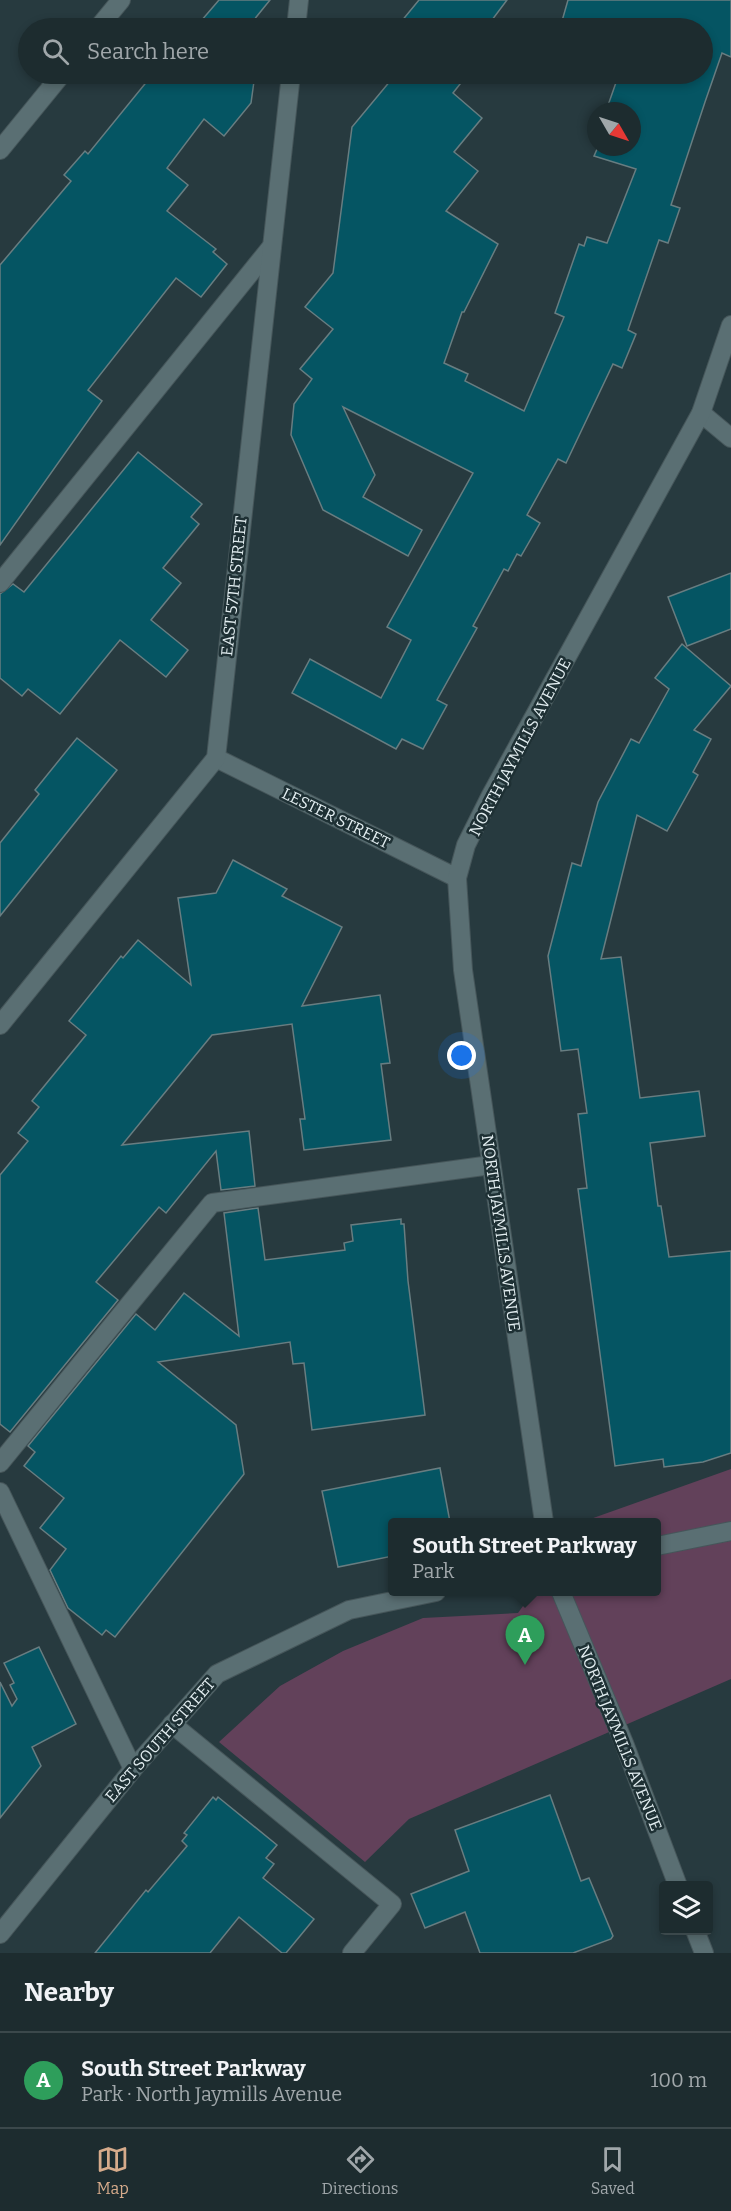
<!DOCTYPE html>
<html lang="en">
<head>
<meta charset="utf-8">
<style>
  :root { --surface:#1d2c2f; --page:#2a383b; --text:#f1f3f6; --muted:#a0a7aa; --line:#3b484b; --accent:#d6ab8b }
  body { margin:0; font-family:Bitter,serif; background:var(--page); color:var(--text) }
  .controls { position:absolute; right:18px; bottom:18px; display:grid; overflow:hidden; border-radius:6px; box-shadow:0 3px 9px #0003 }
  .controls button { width:54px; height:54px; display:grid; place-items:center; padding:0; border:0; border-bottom:2px solid var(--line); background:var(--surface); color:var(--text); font:30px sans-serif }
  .compass { position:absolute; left:587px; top:102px; width:54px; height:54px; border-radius:50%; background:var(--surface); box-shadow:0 3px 9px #0003; rotate:129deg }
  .you { position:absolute; left:462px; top:1056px; width:21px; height:21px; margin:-15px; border:4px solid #fff; border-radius:50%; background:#1a73e8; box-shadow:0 0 0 9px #1a73e833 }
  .badge { display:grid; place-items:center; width:39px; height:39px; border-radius:50%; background:var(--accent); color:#fff; font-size:20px; font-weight:700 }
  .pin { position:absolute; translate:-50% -50px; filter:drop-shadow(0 2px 3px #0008) }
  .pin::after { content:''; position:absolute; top:32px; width:21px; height:18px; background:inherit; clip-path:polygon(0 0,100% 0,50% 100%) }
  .popup { position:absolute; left:388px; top:1518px; width:273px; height:78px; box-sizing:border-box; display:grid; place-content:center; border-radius:6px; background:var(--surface); filter:drop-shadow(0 2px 4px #0005); font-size:20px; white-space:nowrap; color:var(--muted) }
  .popup b { font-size:22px; color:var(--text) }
  .popup::after { content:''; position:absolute; left:50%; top:100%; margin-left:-12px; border:12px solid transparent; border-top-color:var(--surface) }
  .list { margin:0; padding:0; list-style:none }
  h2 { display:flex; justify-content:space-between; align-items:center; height:78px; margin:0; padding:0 24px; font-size:26px }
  h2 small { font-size:20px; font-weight:400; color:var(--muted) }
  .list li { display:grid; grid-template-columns:39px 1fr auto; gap:18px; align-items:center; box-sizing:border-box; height:96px; padding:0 24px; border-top:2px solid var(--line) }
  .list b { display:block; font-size:22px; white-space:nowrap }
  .list p { margin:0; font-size:20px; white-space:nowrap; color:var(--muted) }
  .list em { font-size:20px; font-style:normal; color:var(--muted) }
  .icon { flex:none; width:33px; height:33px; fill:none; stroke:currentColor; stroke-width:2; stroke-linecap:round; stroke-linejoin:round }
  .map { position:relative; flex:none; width:731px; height:1953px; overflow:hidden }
  .search { position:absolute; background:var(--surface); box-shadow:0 3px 9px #0003; left:18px; right:18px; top:18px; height:66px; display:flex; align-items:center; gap:15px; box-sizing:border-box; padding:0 21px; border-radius:33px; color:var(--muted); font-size:22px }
  .sheet { height:174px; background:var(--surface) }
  nav { display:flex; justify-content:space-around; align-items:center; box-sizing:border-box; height:84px; border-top:2px solid var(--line); background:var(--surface); font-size:16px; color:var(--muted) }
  nav a { display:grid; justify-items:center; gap:3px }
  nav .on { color:var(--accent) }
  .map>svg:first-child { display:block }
</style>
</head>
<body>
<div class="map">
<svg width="731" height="1953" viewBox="0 0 731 1953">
  <rect width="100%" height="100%" fill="#273a3f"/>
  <path fill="#62415a" d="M731,1469V1679L409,1819L365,1862L219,1742L280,1686L343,1651L423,1618L518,1613L533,1592H657V1522H582Z"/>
  <g fill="#055563" stroke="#687d81" stroke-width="1.5">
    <path d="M219,0H270L249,26L253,28H195Z"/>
    <path d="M419,0H507L486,28H396Z"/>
    <path d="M568,0H731V57L722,53L705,102L671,205L680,208L668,243L659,240L628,330L636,334L622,368L613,364L566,463L558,459L527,515L540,523L521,556L517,554L508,571L504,569L473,626L477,628L437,700L447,705L423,749L402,739L396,749L292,693L310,659L381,698L411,640L387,627L473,473L343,407L375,475L363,497L422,530L408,556L323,510L291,435L294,404L312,379L300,369L333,329L305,307L333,273L352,127L396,74H468L453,93L482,118L454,152L478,171L446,211L498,244L464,312H462L444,363L468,374L465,381L524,411L564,317L555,313L579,244L584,246L587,237L607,243L636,169L594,156L598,147H632V111H606L619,74H702V28H560Z"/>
    <path d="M153,74H255L251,103L224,136L204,119L167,168L188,185L167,211L216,249L213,252L227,264L201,297L176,278L88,390L102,401L0,545V265L71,181L64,175L85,151L88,154Z"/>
    <path d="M138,452L202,504L191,517L199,524L163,568L181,583L151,620L188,650L166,677L120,640L60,714L28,689L22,696L0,678V594L13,584L24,592Z"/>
    <path d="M731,573V629L687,646L668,597Z"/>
    <path d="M682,644L731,686L694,730L711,739L693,772L698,775L667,831L637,815L601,959L621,957L640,1098L699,1091L705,1136L650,1143L658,1206H661L669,1257L731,1251V1453L703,1462L664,1467L663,1459L615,1466L578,1189L587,1188L578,1114L587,1113L578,1049L561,1051L548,956L572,863L581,866L598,802L631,739L639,743L669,689L655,678Z"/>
    <path d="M77,738L117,770L0,916V843L39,794L35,790Z"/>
    <path d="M233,860L287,889L282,896L342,927L302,1006L380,995L390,1063L381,1064L391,1140L304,1150L300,1119H305L292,1024L212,1035L122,1145L249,1131L255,1186L221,1190L216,1151L166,1213L159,1207L96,1282L118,1300L10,1432L0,1424V1175L28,1141L18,1133L39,1107L32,1101L86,1035L69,1021L121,956L123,958L138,940L191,985L178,898L216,893Z"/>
    <path d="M258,1208L265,1260L345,1250L344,1243L353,1241L351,1225L401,1219V1224H404L408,1281L425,1415L312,1430L304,1363L293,1364L290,1342L158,1362L236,1425L244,1474L115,1637L106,1630L102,1635L68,1608L50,1570L66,1549L40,1528L64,1498L24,1466L35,1452L28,1446L136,1314L155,1330L184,1293L239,1336L224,1213Z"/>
    <path d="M440,1468L450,1522H393V1556L338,1567L322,1491Z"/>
    <path d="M39,1647L76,1724L32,1747L41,1766L0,1818V1682L12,1706L17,1699L10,1685L14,1683L4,1663Z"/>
    <path d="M550,1795L581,1881L589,1878L613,1936L611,1939L573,1953H480L465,1912L425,1928L411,1894L469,1871L455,1830Z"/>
    <path d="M213,1797L216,1800L218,1797L277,1845L266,1858L274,1864L263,1878L314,1919L286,1953H282L239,1917L210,1953H95L146,1890L148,1892L187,1846L182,1841L187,1835L184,1833Z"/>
  </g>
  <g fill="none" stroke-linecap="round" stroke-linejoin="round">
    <g stroke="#46565a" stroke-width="20">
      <g id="minor">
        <path d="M98,28L121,0"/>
        <path d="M296,28L299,0"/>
        <path d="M0,150L62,74"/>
        <path d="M701,413L731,438"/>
        <path d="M0,583L272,246"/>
        <path d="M216,758L457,878"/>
        <path d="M0,1025L216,758L291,74"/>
        <path d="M0,1463L212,1203L491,1165"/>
        <path d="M0,1492L133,1769"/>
        <path d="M544,1522L463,970L457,878L466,845L491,795L701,413L731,325"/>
        <path d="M657,1546L731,1531"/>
        <path d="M561,1592L624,1743L678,1886"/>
        <path d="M172,1724L392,1904L352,1953"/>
        <path d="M695,1930L704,1953"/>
        <path d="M0,1934L133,1769L217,1674L349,1610L436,1592"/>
      </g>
    </g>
    <use href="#minor" stroke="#5a6f73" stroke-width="18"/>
  </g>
  <g text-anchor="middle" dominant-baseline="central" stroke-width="5" stroke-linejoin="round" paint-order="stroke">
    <g font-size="16" fill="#e3eef1" stroke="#1e3034">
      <text transform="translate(234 586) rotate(-84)">EAST 57TH STREET</text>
      <text transform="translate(520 747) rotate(-62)">NORTH JAYMILLS AVENUE</text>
      <text transform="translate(336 818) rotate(26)">LESTER STREET</text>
      <text transform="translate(501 1233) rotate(82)">NORTH JAYMILLS AVENUE</text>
      <text transform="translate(620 1738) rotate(68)">NORTH JAYMILLS AVENUE</text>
      <text transform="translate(160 1740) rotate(-49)">EAST SOUTH STREET</text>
    </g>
  </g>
</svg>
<div class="controls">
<button><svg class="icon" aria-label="layers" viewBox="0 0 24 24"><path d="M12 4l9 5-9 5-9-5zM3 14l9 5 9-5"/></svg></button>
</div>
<svg class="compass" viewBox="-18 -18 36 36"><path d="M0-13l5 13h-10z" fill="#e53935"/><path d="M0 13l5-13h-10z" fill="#a0a7aa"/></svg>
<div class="you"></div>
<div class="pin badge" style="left:525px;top:1665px;background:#2e9e5b">A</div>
<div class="popup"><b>South Street Parkway</b>Park</div>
<div class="search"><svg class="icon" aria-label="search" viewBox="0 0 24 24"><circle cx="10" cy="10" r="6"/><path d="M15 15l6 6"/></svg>Search here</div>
</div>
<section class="sheet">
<h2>Nearby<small></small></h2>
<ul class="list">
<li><span class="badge" style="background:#2e9e5b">A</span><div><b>South Street Parkway</b><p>Park · North Jaymills Avenue</p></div><em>100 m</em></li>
</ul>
</section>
<nav>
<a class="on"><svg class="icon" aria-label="map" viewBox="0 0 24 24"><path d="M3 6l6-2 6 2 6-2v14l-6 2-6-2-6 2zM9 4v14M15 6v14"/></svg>Map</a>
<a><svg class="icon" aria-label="directions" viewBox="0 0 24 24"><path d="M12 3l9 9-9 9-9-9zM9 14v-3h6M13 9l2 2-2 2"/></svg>Directions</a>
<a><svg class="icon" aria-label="saved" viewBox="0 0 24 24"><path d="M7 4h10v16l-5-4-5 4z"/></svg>Saved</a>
</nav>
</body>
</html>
